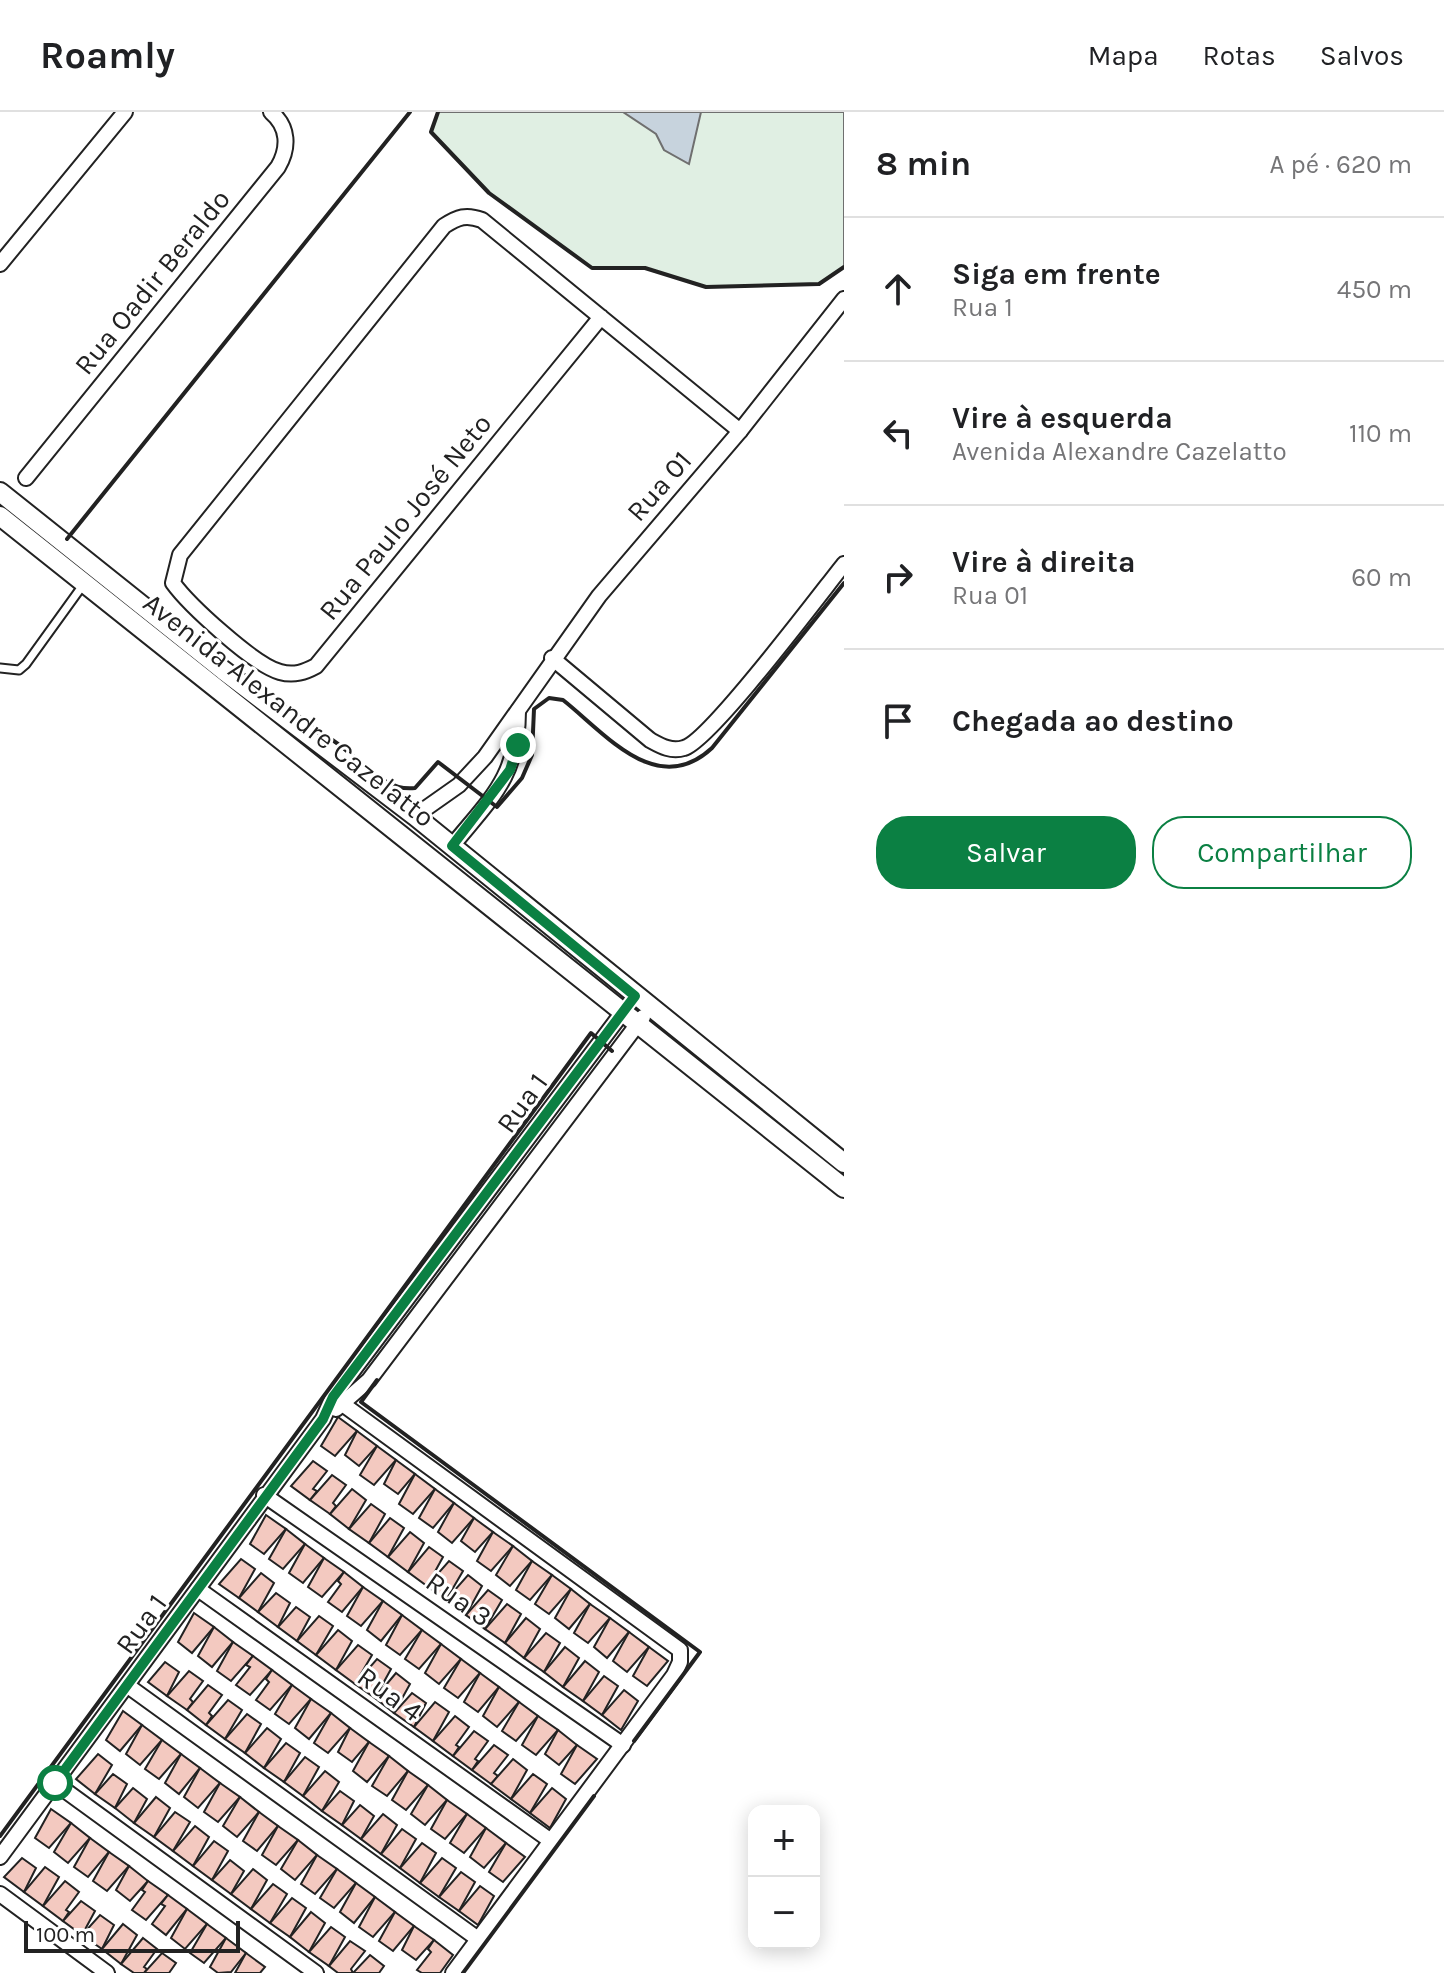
<!DOCTYPE html>
<html lang="pt">
<head>
<meta charset="utf-8">
<style>
  :root { --surface:#fff; --page:#f6f6f6; --text:#202124; --muted:#757577; --line:#e0e0e0; --accent:#0b8043 }
  body { margin:0; font-family:Karla,sans-serif; background:var(--page); color:var(--text) }
  .controls { position:absolute; right:24px; bottom:24px; display:grid; overflow:hidden; border-radius:16px; box-shadow:0 4px 20px #0003 }
  .controls button { width:72px; height:72px; display:grid; place-items:center; padding:0; border:0; border-bottom:2px solid var(--line); background:var(--surface); color:var(--text); font:40px sans-serif }
  .scale { position:absolute; left:24px; bottom:20px; width:216px; box-sizing:border-box; padding-left:8px; border:4px solid #222; border-top:0; font-size:22px; line-height:28px; white-space:nowrap; color:#222; -webkit-text-stroke:6px #fff; paint-order:stroke }
  .stop { position:absolute; width:24px; height:24px; margin:-18px; border:6px solid #0b8043; border-radius:50%; background:#fff }
  .stop.end { background:#0b8043; border-color:#fff; box-shadow:0 2px 8px #0008 }
  .list { margin:0; padding:0; list-style:none }
  h2 { display:flex; justify-content:space-between; align-items:center; height:104px; margin:0; padding:0 32px; font-size:34px }
  h2 small { font-size:26px; font-weight:400; color:var(--muted) }
  .list li { display:grid; grid-template-columns:52px 1fr auto; gap:24px; align-items:center; box-sizing:border-box; height:144px; padding:0 32px; border-top:2px solid var(--line) }
  .list b { display:block; font-size:30px; white-space:nowrap }
  .list p { margin:0; font-size:26px; white-space:nowrap; color:var(--muted) }
  .list em { font-size:26px; font-style:normal; color:var(--muted) }
  .actions { display:flex; gap:16px; padding:24px 32px }
  .actions a { flex:1; padding:18px 0; border:2px solid var(--accent); border-radius:32px; text-align:center; font-size:28px; color:var(--accent) }
  .actions .main { background:var(--accent); color:#fff }
  .icon { flex:none; width:44px; height:44px; fill:none; stroke:currentColor; stroke-width:2; stroke-linecap:round; stroke-linejoin:round }
  .map { position:relative; flex:none; width:844px; height:1861px; overflow:hidden }
  header { display:flex; align-items:center; gap:48px; box-sizing:border-box; height:112px; padding:0 40px; background:var(--surface); border-bottom:2px solid var(--line) }
  header strong { font-size:38px }
  nav { display:flex; gap:44px; margin-inline-start:auto; font-size:28px }
  main { display:flex }
  aside { flex:1; background:var(--surface) }
  .map>svg:first-child { display:block }
</style>
</head>
<body>
<header>
<strong>Roamly</strong>
<nav><a>Mapa</a><a>Rotas</a><a>Salvos</a></nav>
</header>
<main>
<div class="map">
<svg width="844" height="1861" viewBox="0 0 844 1861">
  <rect width="100%" height="100%" fill="#fff"/>
  <path fill="#e0efe3" stroke="#6f6f6f" stroke-width="2" d="M438,0H844V155L819,172L706,175L645,156H592L489,81L431,20Z"/>
  <path fill="#c7d3dd" stroke="#6f6f6f" stroke-width="2" d="M623,0H701L689,52L664,38L656,22Z"/>
  <g fill="#f3c9c0" stroke="#222" stroke-width="2">
    <path d="M338,1305L357,1319L335,1344L321,1334Z"/>
    <path d="M357,1319L377,1334L359,1354L345,1343Z"/>
    <path d="M377,1334L396,1348L374,1373L360,1363Z"/>
    <path d="M396,1348L415,1362L398,1382L384,1372Z"/>
    <path d="M313,1349L327,1359L313,1377L317,1379L310,1388L291,1374Z"/>
    <path d="M415,1362L435,1377L413,1402L399,1392Z"/>
    <path d="M332,1363L346,1373L333,1391L336,1394L330,1402L310,1388Z"/>
    <path d="M352,1377L366,1388L349,1417L330,1402Z"/>
    <path d="M435,1377L454,1391L433,1416L419,1406Z"/>
    <path d="M454,1391L474,1406L452,1431L438,1420Z"/>
    <path d="M371,1392L385,1402L369,1431L349,1417Z"/>
    <path d="M266,1403L286,1417L264,1442L250,1432Z"/>
    <path d="M390,1406L404,1416L388,1445L369,1431Z"/>
    <path d="M474,1406L493,1420L475,1440L461,1429Z"/>
    <path d="M286,1417L305,1432L283,1457L269,1447Z"/>
    <path d="M410,1420L424,1431L408,1460L388,1445Z"/>
    <path d="M493,1420L513,1434L491,1459L477,1449Z"/>
    <path d="M305,1432L324,1446L303,1471L289,1461Z"/>
    <path d="M513,1434L532,1449L510,1474L496,1463Z"/>
    <path d="M429,1435L443,1445L427,1474L408,1460Z"/>
    <path d="M324,1446L344,1460L322,1485L308,1475Z"/>
    <path d="M241,1447L255,1457L239,1486L219,1472Z"/>
    <path d="M449,1449L463,1459L446,1488L427,1474Z"/>
    <path d="M532,1449L552,1463L530,1488L516,1478Z"/>
    <path d="M344,1460L363,1475L342,1500L328,1490L341,1472L338,1469Z"/>
    <path d="M261,1461L274,1471L258,1500L239,1486Z"/>
    <path d="M468,1463L482,1474L466,1503L446,1488Z"/>
    <path d="M552,1463L571,1477L549,1502L535,1492Z"/>
    <path d="M363,1475L383,1489L361,1514L347,1504Z"/>
    <path d="M571,1477L590,1492L569,1517L555,1506Z"/>
    <path d="M488,1478L502,1488L485,1517L466,1503Z"/>
    <path d="M276,1481L290,1491L278,1515L258,1500Z"/>
    <path d="M383,1489L402,1503L381,1529L367,1518Z"/>
    <path d="M507,1492L521,1502L505,1531L485,1517Z"/>
    <path d="M590,1492L610,1506L588,1531L574,1521Z"/>
    <path d="M296,1495L310,1505L297,1529L278,1515Z"/>
    <path d="M194,1501L214,1515L192,1541L178,1530Z"/>
    <path d="M402,1503L422,1518L400,1543L386,1533Z"/>
    <path d="M319,1504L333,1514L316,1543L297,1529Z"/>
    <path d="M526,1506L540,1517L524,1546L505,1531Z"/>
    <path d="M610,1506L629,1520L607,1546L594,1535Z"/>
    <path d="M214,1515L233,1530L212,1555L198,1544Z"/>
    <path d="M338,1518L352,1529L336,1558L316,1543Z"/>
    <path d="M422,1518L441,1532L419,1557L405,1547Z"/>
    <path d="M629,1520L649,1535L627,1560L613,1549Z"/>
    <path d="M546,1521L560,1531L544,1560L524,1546Z"/>
    <path d="M233,1530L253,1544L231,1569L217,1559Z"/>
    <path d="M441,1532L461,1547L439,1572L425,1561Z"/>
    <path d="M358,1533L372,1543L355,1572L336,1558Z"/>
    <path d="M565,1535L579,1546L563,1575L544,1560Z"/>
    <path d="M649,1535L668,1549L647,1574L633,1564Z"/>
    <path d="M253,1544L272,1558L250,1583L236,1573L250,1555L246,1553Z"/>
    <path d="M377,1547L391,1557L375,1586L355,1572Z"/>
    <path d="M461,1547L480,1561L458,1586L444,1576Z"/>
    <path d="M585,1549L599,1560L583,1589L563,1575Z"/>
    <path d="M165,1550L179,1560L167,1584L148,1570Z"/>
    <path d="M272,1558L292,1573L270,1598L256,1588L269,1570L266,1567Z"/>
    <path d="M189,1559L203,1569L190,1587L193,1590L187,1598L167,1584Z"/>
    <path d="M396,1561L410,1572L394,1601L375,1586Z"/>
    <path d="M480,1561L499,1575L478,1600L464,1590Z"/>
    <path d="M604,1564L618,1574L602,1603L583,1589Z"/>
    <path d="M208,1573L222,1583L209,1601L212,1604L206,1613L187,1598Z"/>
    <path d="M292,1573L311,1587L289,1612L275,1602Z"/>
    <path d="M499,1575L519,1590L497,1615L483,1604Z"/>
    <path d="M624,1578L638,1589L621,1618L602,1603Z"/>
    <path d="M412,1581L426,1591L414,1615L394,1601Z"/>
    <path d="M311,1587L331,1601L309,1627L295,1616Z"/>
    <path d="M228,1588L242,1598L225,1627L206,1613Z"/>
    <path d="M435,1590L449,1600L433,1629L414,1615Z"/>
    <path d="M519,1590L538,1604L516,1629L502,1619Z"/>
    <path d="M123,1599L142,1613L120,1639L106,1628Z"/>
    <path d="M331,1601L350,1616L328,1641L314,1631Z"/>
    <path d="M247,1602L261,1612L245,1641L225,1627Z"/>
    <path d="M455,1604L469,1615L456,1633L459,1635L453,1644L433,1629Z"/>
    <path d="M538,1604L558,1618L536,1643L522,1633Z"/>
    <path d="M142,1613L162,1628L140,1653L126,1642Z"/>
    <path d="M267,1616L281,1627L264,1656L245,1641Z"/>
    <path d="M350,1616L369,1630L352,1650L338,1640Z"/>
    <path d="M558,1618L577,1633L559,1653L545,1642Z"/>
    <path d="M474,1619L488,1629L475,1647L478,1649L472,1658L453,1644Z"/>
    <path d="M162,1628L181,1642L159,1667L145,1657Z"/>
    <path d="M369,1630L389,1644L367,1670L353,1659Z"/>
    <path d="M286,1631L300,1641L284,1670L264,1656Z"/>
    <path d="M494,1633L508,1643L494,1661L498,1664L491,1672L472,1658Z"/>
    <path d="M577,1633L597,1647L575,1672L561,1662Z"/>
    <path d="M98,1642L112,1653L95,1682L76,1667Z"/>
    <path d="M181,1642L200,1656L179,1682L165,1671Z"/>
    <path d="M389,1644L408,1659L387,1684L372,1674Z"/>
    <path d="M305,1645L319,1655L303,1684L284,1670Z"/>
    <path d="M513,1647L527,1658L511,1687L491,1672Z"/>
    <path d="M200,1656L220,1671L198,1696L184,1685Z"/>
    <path d="M325,1659L339,1670L322,1699L303,1684Z"/>
    <path d="M408,1659L428,1673L406,1698L392,1688Z"/>
    <path d="M113,1662L127,1672L115,1696L95,1682Z"/>
    <path d="M533,1662L547,1672L530,1701L511,1687Z"/>
    <path d="M220,1671L240,1685L218,1710L204,1700Z"/>
    <path d="M428,1673L447,1688L425,1713L411,1702Z"/>
    <path d="M133,1676L147,1687L134,1711L115,1696Z"/>
    <path d="M552,1676L566,1687L550,1716L530,1701Z"/>
    <path d="M340,1679L354,1689L342,1713L322,1699Z"/>
    <path d="M156,1685L170,1696L154,1725L134,1711Z"/>
    <path d="M240,1685L259,1700L237,1725L223,1714Z"/>
    <path d="M447,1688L467,1702L445,1727L431,1717Z"/>
    <path d="M360,1693L374,1704L361,1727L342,1713Z"/>
    <path d="M51,1697L71,1711L49,1736L35,1726Z"/>
    <path d="M175,1700L190,1710L173,1739L154,1725Z"/>
    <path d="M259,1700L278,1714L257,1739L243,1729Z"/>
    <path d="M383,1702L397,1713L381,1742L361,1727Z"/>
    <path d="M467,1702L486,1716L464,1741L450,1731Z"/>
    <path d="M71,1711L90,1726L68,1751L54,1740Z"/>
    <path d="M195,1714L209,1725L193,1754L173,1739Z"/>
    <path d="M278,1714L298,1728L276,1753L262,1743Z"/>
    <path d="M486,1716L506,1731L484,1756L470,1745Z"/>
    <path d="M402,1717L416,1727L400,1756L381,1742Z"/>
    <path d="M90,1726L109,1740L88,1765L74,1755Z"/>
    <path d="M298,1728L317,1743L295,1768L281,1757Z"/>
    <path d="M214,1729L228,1739L212,1768L193,1754Z"/>
    <path d="M422,1731L436,1741L420,1771L400,1756Z"/>
    <path d="M506,1731L525,1745L503,1770L489,1760Z"/>
    <path d="M109,1740L129,1754L107,1779L93,1769Z"/>
    <path d="M317,1743L337,1757L315,1782L301,1772Z"/>
    <path d="M22,1746L36,1756L24,1780L4,1765Z"/>
    <path d="M442,1746L456,1756L439,1785L420,1771Z"/>
    <path d="M230,1748L244,1759L231,1782L212,1768Z"/>
    <path d="M129,1754L148,1769L130,1789L116,1778Z"/>
    <path d="M45,1755L59,1765L43,1794L24,1780Z"/>
    <path d="M253,1757L267,1768L251,1797L231,1782Z"/>
    <path d="M337,1757L356,1771L334,1796L320,1786Z"/>
    <path d="M461,1760L475,1770L459,1799L439,1785Z"/>
    <path d="M65,1769L79,1780L66,1798L69,1800L63,1809L43,1794Z"/>
    <path d="M148,1769L168,1783L146,1808L132,1798L145,1780L142,1778Z"/>
    <path d="M356,1771L375,1785L354,1811L340,1800Z"/>
    <path d="M273,1772L287,1782L270,1811L251,1797Z"/>
    <path d="M480,1774L494,1784L478,1813L459,1799Z"/>
    <path d="M168,1783L187,1797L166,1823L152,1812L165,1794L161,1792Z"/>
    <path d="M375,1785L395,1800L373,1825L359,1815Z"/>
    <path d="M292,1786L306,1796L290,1825L270,1811Z"/>
    <path d="M81,1789L95,1799L82,1823L63,1809Z"/>
    <path d="M187,1797L207,1812L185,1837L171,1826Z"/>
    <path d="M311,1800L325,1811L309,1840L290,1825Z"/>
    <path d="M395,1800L414,1814L393,1839L379,1829Z"/>
    <path d="M100,1803L114,1813L102,1837L82,1823Z"/>
    <path d="M123,1812L137,1823L121,1852L102,1837Z"/>
    <path d="M207,1812L226,1826L204,1851L190,1841Z"/>
    <path d="M414,1814L434,1828L416,1848L402,1838Z"/>
    <path d="M331,1815L345,1825L329,1854L309,1840Z"/>
    <path d="M143,1826L157,1837L144,1855L147,1857L144,1861H134L121,1852Z"/>
    <path d="M226,1826L246,1841L231,1860L218,1861L210,1855Z"/>
    <path d="M434,1828L453,1843L440,1861H422L417,1858L431,1840L428,1837Z"/>
    <path d="M350,1829L365,1839L351,1857L353,1861H338L329,1854Z"/>
    <path d="M162,1841L176,1851L169,1861H144Z"/>
    <path d="M246,1841L265,1855L260,1861H235Z"/>
    <path d="M370,1843L384,1854L379,1861H353Z"/>
  </g>
  <g fill="none" stroke-linecap="round" stroke-linejoin="round">
    <g stroke="#222" stroke-width="11">
      <path id="lane" d="M0,556L19,558L26,552L83,473"/>
    </g>
    <g stroke="#222" stroke-width="18">
      <g id="street">
        <path d="M0,152L125,0"/>
        <path d="M601,205L316,554C305,560 294,564 280,560C254,553 189,493 173,471L180,443L444,114C458,105 466,102 482,108L740,319"/>
        <path d="M26,366L278,55C289,36 289,15 271,0"/>
        <path d="M552,546L650,628C661,634 671,640 684,636C710,629 820,482 844,452"/>
        <path d="M415,704L459,673L485,645L599,484L740,319L844,187"/>
        <path d="M452,734C491,686 518,665 518,599"/>
        <path d="M333,1285L680,1538V1550L674,1563L453,1861"/>
        <path d="M336,1297L369,1268L643,905"/>
        <path d="M264,1383L623,1633"/>
        <path d="M198,1477L551,1729"/>
        <path d="M128,1574L478,1827"/>
        <path d="M55,1671L316,1861"/>
        <path d="M0,1745L323,1307L333,1285L635,884"/>
        <path d="M0,1782L107,1861"/>
      </g>
    </g>
    <g stroke="#222" stroke-width="22">
      <g id="secondary">
        <path d="M0,380L223,558L415,704L844,1051"/>
        <path d="M0,404L844,1076"/>
      </g>
    </g>
    <use href="#lane" stroke="#fff" stroke-width="7"/>
    <use href="#street" stroke="#fff" stroke-width="14"/>
    <use href="#secondary" stroke="#fff" stroke-width="18"/>
    <g stroke="#222" stroke-width="4">
      <path d="M438,0L431,20L489,81L592,156H645L706,175L819,172L844,155"/>
      <path d="M67,427L410,0"/>
      <path d="M316,620C351,631 377,681 415,676L438,650L497,695L522,666L532,643L534,597L549,586L563,588C606,622 657,687 712,636L844,471"/>
      <path d="M377,1268L361,1290L700,1540L634,1629"/>
      <path d="M0,1724L591,921L612,939"/>
      <path d="M463,1861L594,1684"/>
    </g>
  </g>
  <g fill="none" stroke-linecap="round" stroke-linejoin="round">
    <path stroke="#0b8043" stroke-width="10" d="M55,1671L323,1307L333,1285L635,884L452,734L510,658L518,633"/>
  </g>
  <g text-anchor="middle" dominant-baseline="central" stroke-width="6" stroke-linejoin="round" paint-order="stroke">
    <g font-size="28" fill="#222" stroke="#fff">
      <text transform="translate(152 170) rotate(-51)">Rua Oadir Beraldo</text>
      <text transform="translate(659 374) rotate(-49)">Rua 01</text>
      <text transform="translate(405 405) rotate(-51)">Rua Paulo José Neto</text>
      <text transform="translate(289 598) rotate(38)">Avenida Alexandre Cazelatto</text>
      <text transform="translate(522 991) rotate(-54)">Rua 1</text>
      <text transform="translate(459 1487) rotate(35)">Rua 3</text>
      <text transform="translate(141 1512) rotate(-54)">Rua 1</text>
      <text transform="translate(390 1582) rotate(36)">Rua 4</text>
    </g>
  </g>
</svg>
<div class="controls">
<button>+</button>
<button>−</button>
</div>
<div class="scale">100 m</div>
<div class="stop" style="left:55px;top:1671px"></div>
<div class="stop end" style="left:518px;top:633px"></div>
</div>
<aside>
<h2>8 min<small>A pé · 620 m</small></h2>
<ul class="list">
<li><svg class="icon" aria-label="ahead" viewBox="0 0 24 24"><path d="M12 20V5M6 11l6-6 6 6"/></svg><div><b>Siga em frente</b><p>Rua 1</p></div><em>450 m</em></li>
<li><svg class="icon" aria-label="left" viewBox="0 0 24 24"><path d="M17 20v-9H6M10 6l-5 5 5 5"/></svg><div><b>Vire à esquerda</b><p>Avenida Alexandre Cazelatto</p></div><em>110 m</em></li>
<li><svg class="icon" aria-label="right" viewBox="0 0 24 24"><path d="M7 20v-9h11M14 6l5 5-5 5"/></svg><div><b>Vire à direita</b><p>Rua 01</p></div><em>60 m</em></li>
<li><svg class="icon" aria-label="arrive" viewBox="0 0 24 24"><path d="M6 21V4h12l-3 4 3 4H6"/></svg><div><b>Chegada ao destino</b></div></li>
</ul>
<div class="actions"><a class="main">Salvar</a><a>Compartilhar</a></div>
</aside>
</main>
</body>
</html>
